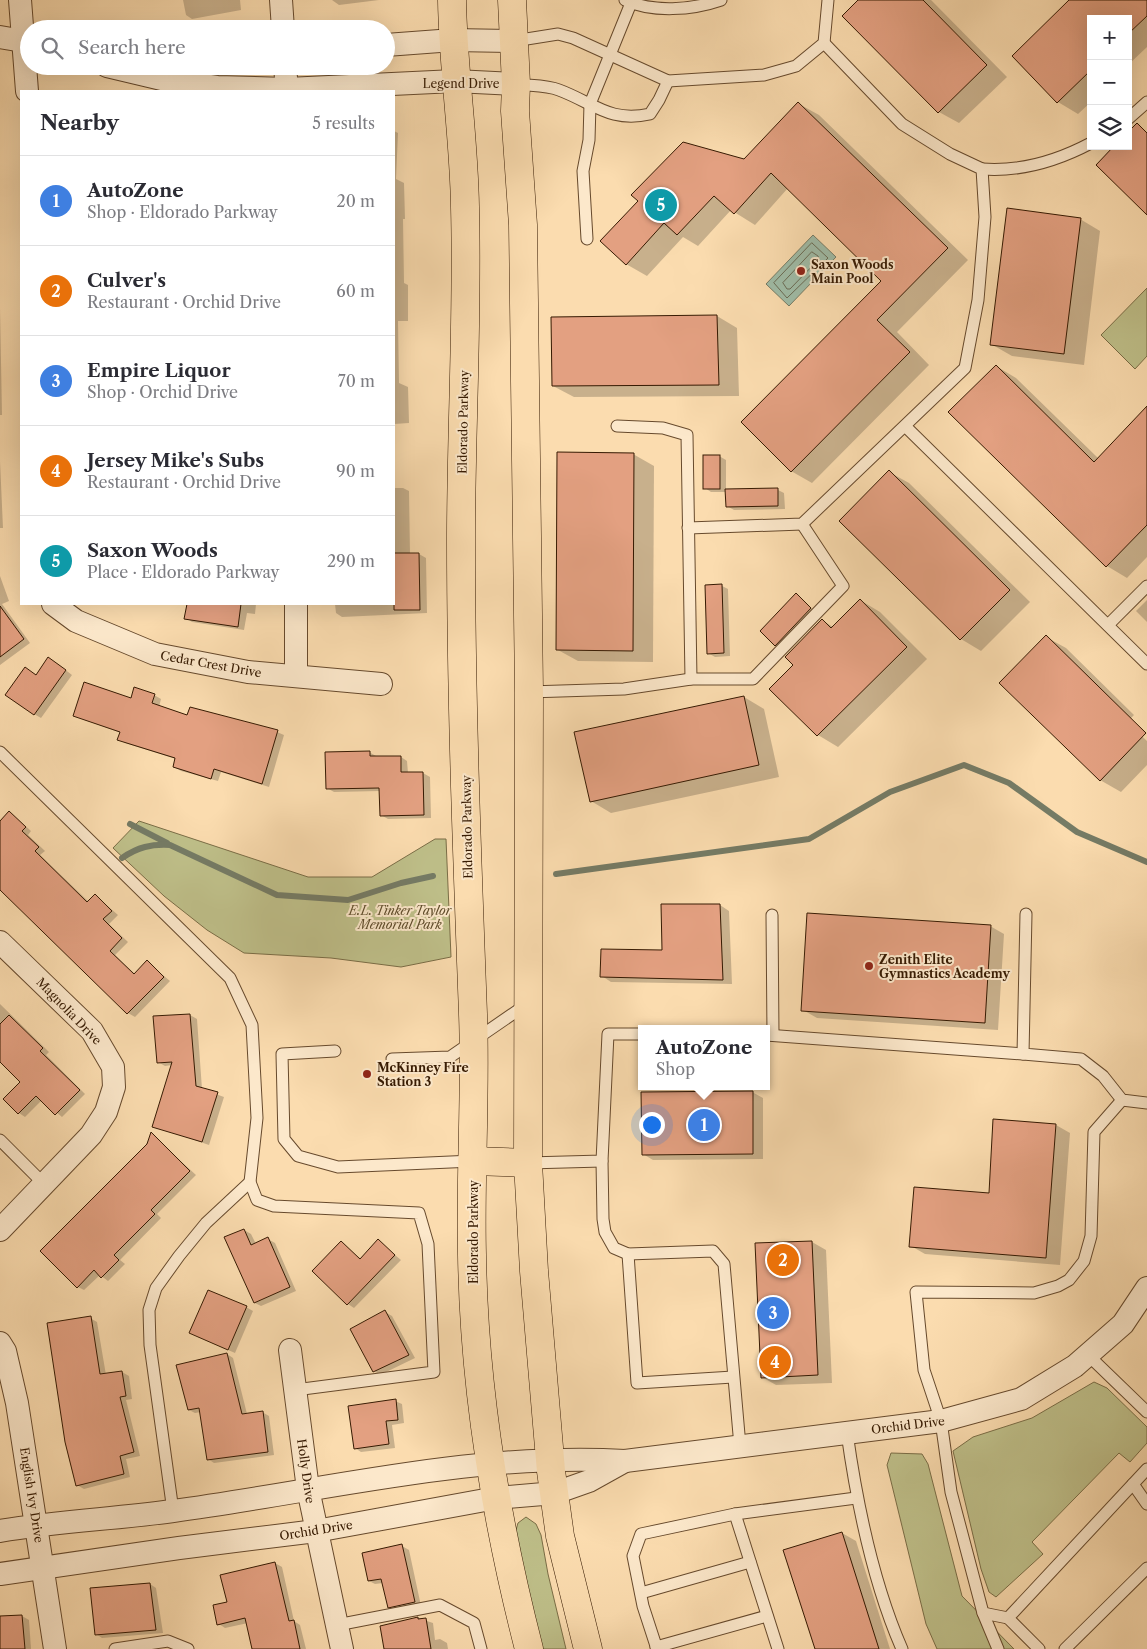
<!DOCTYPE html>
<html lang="en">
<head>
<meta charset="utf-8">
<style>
  :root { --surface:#fff; --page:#f2f2f3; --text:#2b2b33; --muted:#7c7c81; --line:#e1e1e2; --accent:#2563eb }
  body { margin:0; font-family:"Libre Caslon Text",serif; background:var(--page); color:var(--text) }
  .controls { position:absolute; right:15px; top:15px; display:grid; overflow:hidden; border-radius:0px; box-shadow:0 5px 20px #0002 }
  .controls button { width:45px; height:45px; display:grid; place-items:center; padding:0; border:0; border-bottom:1px solid var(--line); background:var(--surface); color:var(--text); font:25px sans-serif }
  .you { position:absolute; left:651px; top:1124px; width:18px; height:18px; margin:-12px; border:4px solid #fff; border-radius:50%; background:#1a73e8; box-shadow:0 0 0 8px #1a73e833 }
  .badge { display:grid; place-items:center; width:32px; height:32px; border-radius:50%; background:var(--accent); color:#fff; font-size:16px; font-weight:700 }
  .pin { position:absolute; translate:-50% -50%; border:2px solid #fff; box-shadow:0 1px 5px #0006 }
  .popup { position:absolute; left:638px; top:1025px; width:132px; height:65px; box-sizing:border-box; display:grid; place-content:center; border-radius:0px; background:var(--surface); filter:drop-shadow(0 1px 4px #0005); font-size:16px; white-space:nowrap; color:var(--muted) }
  .popup b { font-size:19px; color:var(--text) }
  .popup::after { content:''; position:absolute; left:50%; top:100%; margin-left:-10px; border:10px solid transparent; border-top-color:var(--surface) }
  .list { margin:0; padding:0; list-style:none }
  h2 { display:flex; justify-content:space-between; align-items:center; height:65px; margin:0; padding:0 20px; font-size:21px }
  h2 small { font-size:16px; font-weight:400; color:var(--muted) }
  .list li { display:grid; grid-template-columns:32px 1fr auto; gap:15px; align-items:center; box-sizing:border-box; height:90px; padding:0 20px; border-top:1px solid var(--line) }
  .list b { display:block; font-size:19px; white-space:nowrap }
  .list p { margin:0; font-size:16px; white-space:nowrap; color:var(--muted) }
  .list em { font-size:16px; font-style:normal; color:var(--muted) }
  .icon { flex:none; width:28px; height:28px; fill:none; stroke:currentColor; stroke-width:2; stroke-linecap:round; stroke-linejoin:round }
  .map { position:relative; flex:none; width:1147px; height:1649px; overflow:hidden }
  .search { position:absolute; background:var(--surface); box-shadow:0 5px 20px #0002; left:20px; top:20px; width:375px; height:55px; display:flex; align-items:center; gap:12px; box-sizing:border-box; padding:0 18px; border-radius:28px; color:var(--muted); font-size:19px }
  .panel { position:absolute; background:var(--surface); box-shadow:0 5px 20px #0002; left:20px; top:90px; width:375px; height:515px; border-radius:0px }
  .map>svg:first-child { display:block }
</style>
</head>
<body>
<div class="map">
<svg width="1147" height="1649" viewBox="0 0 1147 1649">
  <rect width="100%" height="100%" fill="#fbdcaf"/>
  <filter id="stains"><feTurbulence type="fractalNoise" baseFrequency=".004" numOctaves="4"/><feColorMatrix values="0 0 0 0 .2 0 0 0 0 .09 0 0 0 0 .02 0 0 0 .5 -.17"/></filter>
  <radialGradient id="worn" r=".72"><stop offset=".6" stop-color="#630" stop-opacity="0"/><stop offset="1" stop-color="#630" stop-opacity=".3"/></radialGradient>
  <g fill="#bfc08a" stroke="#7a6d46">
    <path d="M1147,288V356L1135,369L1101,335Z"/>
    <path d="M139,821L308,877H372L435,839H446L451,957L401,967L331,958L244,953L207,930L164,896L113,848Z"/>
    <path d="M1094,1382L1107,1388L1147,1427V1443L1130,1462L1119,1453L1032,1542L1043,1554L996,1597L989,1592L981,1569L953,1451L973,1437L1032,1418Z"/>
    <path d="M891,1453L922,1454L928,1464L962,1596L1014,1649H937L926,1624L887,1465Z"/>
    <path d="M526,1517L536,1524L541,1535L548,1574L566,1649H537L514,1537L518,1523Z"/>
  </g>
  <path fill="#9fbca7" stroke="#757b65" d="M813,235L836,257L789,306L766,284Z"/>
  <g fill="#0003">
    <path d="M183,0H240L241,10L192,19L186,15Z"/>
    <path d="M332,0H379L339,5Z"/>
    <path d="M860,0H931L1007,77L959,123L939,112Z"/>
    <path d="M1071,0H1147V47L1128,65V19H1091V102L1078,114L1058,102Z"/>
    <path d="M799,104L819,115L968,260L897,332L929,365L812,483L791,471L883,281L788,188L755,225L731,210L698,246L683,237L647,276L626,264L601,241L744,160Z"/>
    <path d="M394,131L398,133L396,179L404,183L405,219H403L404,283L408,285V321H398L399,383L408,387L409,423L394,424Z"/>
    <path d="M1080,219L1100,231L1084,365L1012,356L991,344Z"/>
    <path d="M0,308L2,415H0Z"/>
    <path d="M717,316L737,328L739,396L574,397L553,386L552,318Z"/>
    <path d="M996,366L1016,378L1099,459L1147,408V557L1127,578L1107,566Z"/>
    <path d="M394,454V488H403L409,491L410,554H419L426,558L427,613L342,617L336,613L335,604H394Z"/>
    <path d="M633,454L654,466L653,662L578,661L558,650Z"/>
    <path d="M719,456L726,460V491L778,490L784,493L785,509L734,510L727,506V492H711L705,488Z"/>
    <path d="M0,460V461L3,528H0Z"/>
    <path d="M889,472L909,483L1030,602L981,651L961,639L841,521Z"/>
    <path d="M0,576L9,601L2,604L30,643L0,665Z"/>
    <path d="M722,586L728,589L730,656L715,657L708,653Z"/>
    <path d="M796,595L817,613L782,649L775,645Z"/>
    <path d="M860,600L880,612L927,659L838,747L818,735L795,665L822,620L833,627Z"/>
    <path d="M1147,600V622L1136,611Z"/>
    <path d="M188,604H256L255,614L247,613L244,630L192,622L186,618Z"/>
    <path d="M1046,637L1066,648L1134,715L1127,722L1147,741V765L1121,792L1100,780Z"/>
    <path d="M55,662L72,675L41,718L34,714L25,669L37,675Z"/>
    <path d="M154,695L161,699L159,707L188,716L277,732L284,735L269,787L221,772L218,781L181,771L174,767L176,759L125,743L119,739L121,733L74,716Z"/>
    <path d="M744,697L764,709L779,777L611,813L591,801Z"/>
    <path d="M369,752L376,756L401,757L407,761L408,773H423L430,777L431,818L388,819L381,815L380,791L334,792L327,788Z"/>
    <path d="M10,812L31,831L28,835L45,851L40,855L89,902L95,895L118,915L109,924L128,942L115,955L135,974L147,962L170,981L135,1017L128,1013L0,888V822Z"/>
    <path d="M720,905L729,911L732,984L611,982L602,976L663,951Z"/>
    <path d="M990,926L1004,934L998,1030L817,1018L803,1010Z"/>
    <path d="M0,1004L49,1052L46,1055L85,1094L62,1117L42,1100L25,1117L19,1113L22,1082L0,1061Z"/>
    <path d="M190,1015L197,1019L202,1089L224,1097L209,1145L154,1126L172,1065L165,1066L158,1062Z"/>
    <path d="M752,1092L763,1098V1159L653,1160L643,1154Z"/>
    <path d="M994,1120L1056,1125L1070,1133L1060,1265L925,1254L911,1246L990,1195Z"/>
    <path d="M151,1134L196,1175L157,1214L161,1218L120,1260L125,1264L108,1281L100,1275L84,1290L78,1287Z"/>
    <path d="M244,1230L251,1234L256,1244L268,1239L275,1243L296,1291L261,1306L255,1303Z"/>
    <path d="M378,1241L401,1260L354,1308L348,1304L341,1242L361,1259Z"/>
    <path d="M812,1242L826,1250L832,1383L776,1385L762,1377Z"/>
    <path d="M246,1307L253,1311L235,1353L198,1337Z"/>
    <path d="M385,1312L392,1316L415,1358L380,1375L374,1371Z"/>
    <path d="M90,1318L97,1322L106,1375L122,1372L129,1376L132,1399L126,1400L140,1456L126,1459L130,1477L84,1489L77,1485Z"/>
    <path d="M227,1354L233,1358L247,1414L262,1412L269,1416L274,1455L214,1463L208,1459L201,1412L195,1413L189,1410Z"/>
    <path d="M395,1401L402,1404L404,1423L392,1425L395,1448L361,1452L355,1448Z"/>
    <path d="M842,1533L856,1541L890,1649H816Z"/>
    <path d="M402,1546L409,1550L421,1606L395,1611L389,1607L383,1583L375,1584L369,1581Z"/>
    <path d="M275,1563L282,1567L294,1621L300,1625L306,1649H253L248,1623L225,1628L219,1624L228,1603Z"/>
    <path d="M150,1584L156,1588L163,1633L102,1638L96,1634Z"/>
    <path d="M22,1616L29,1620L31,1649H0V1617Z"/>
    <path d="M418,1618L433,1623L435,1640L440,1639L447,1643L448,1649H385Z"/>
  </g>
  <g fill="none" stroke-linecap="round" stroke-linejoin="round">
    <g stroke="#6a6b54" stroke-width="1">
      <path d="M812,243L828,258L787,298L774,283Z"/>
      <path d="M812,252L818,256L819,259L790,289H787L783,283Z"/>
    </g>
    <g stroke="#757b65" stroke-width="6">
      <path d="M130,824L167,843"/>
      <path d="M122,858C138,847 151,844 170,845L277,895L348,900L401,883L433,876"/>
      <path d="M556,874L809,839L890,792L964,765L1009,783L1077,832L1147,862"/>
    </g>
  </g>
  <g fill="#e3a081" stroke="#361a02">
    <path d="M858,0H923L987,65L938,113L842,16Z"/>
    <path d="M1069,0H1147V16L1128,34V19H1091V70L1057,103L1012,56Z"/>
    <path d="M798,102L948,248L877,320L910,352L791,472L741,422L881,281L771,173L734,214L714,196L677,235L664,223L626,265L600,241L638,201L631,195L683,142L744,159Z"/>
    <path d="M1137,123L1147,133V215L1096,165L1114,146H1128V132Z"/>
    <path d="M1007,208L1081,218L1064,354L990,345Z"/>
    <path d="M717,315L719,385L552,386L551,317Z"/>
    <path d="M996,365L1094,462L1147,406V525L1106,567L948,412Z"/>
    <path d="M557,452L634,453L633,651L556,650Z"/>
    <rect x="703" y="455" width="17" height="34"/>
    <path d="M889,470L1010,590L960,640L839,521Z"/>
    <path d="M778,488V506L726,507L725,489Z"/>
    <path d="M394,553H419L420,610H394Z"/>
    <path d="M722,584L724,653L707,654L705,585Z"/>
    <path d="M796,593L811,608L775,646L760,631Z"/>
    <path d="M860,599L907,647L817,736L769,689L793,665L785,657L822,619L831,628Z"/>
    <path d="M187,604H241L238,627L184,619Z"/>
    <path d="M0,606L24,639L0,657Z"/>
    <path d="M1046,635L1146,733L1100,781L999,683Z"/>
    <path d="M48,657L66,670L34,715L5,695L25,667L36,675Z"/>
    <path d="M84,682L131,698L134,687L155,694L152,703L187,715L190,707L278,730L262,784L214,769L211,779L173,767L175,758L117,740L120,732L73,716Z"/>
    <path d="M744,696L759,765L590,802L574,732Z"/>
    <path d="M370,751V756H401V772H423L424,815L380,816L379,788L326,789L325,752Z"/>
    <path d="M9,811L26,827L22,831L39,847L35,851L87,902L95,894L112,911L103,919L122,938L110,951L134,974L147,960L164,977L127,1014L0,890V821Z"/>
    <path d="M661,904H720L723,980L600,977L601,949L662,950Z"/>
    <path d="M807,913L991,925L985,1023L801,1011Z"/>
    <path d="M190,1014L196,1086L218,1092L202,1142L152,1127L172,1062L157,1063L153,1016Z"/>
    <path d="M9,1015L43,1048L40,1051L80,1090L55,1115L36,1096L18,1114L3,1099L20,1082L0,1062V1024Z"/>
    <path d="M753,1091V1154L642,1155L641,1092Z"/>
    <path d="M993,1119L1056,1124L1046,1258L909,1247L914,1187L989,1193Z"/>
    <path d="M151,1132L190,1171L151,1210L155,1214L114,1255L119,1260L101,1278L94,1270L77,1288L40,1251L147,1144Z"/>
    <path d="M244,1229L251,1245L268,1237L290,1287L254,1303L224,1237Z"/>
    <path d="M378,1239L395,1255L347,1305L312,1271L341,1241L360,1259Z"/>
    <path d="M812,1241L818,1375L761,1378L755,1243Z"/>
    <path d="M208,1290L247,1306L228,1350L189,1333Z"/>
    <path d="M385,1310L409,1355L373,1372L350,1329Z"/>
    <path d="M91,1316L100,1374L122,1371L126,1396L120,1397L134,1452L120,1456L124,1474L76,1486L65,1442L47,1323Z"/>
    <path d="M227,1353L242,1414L263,1411L268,1452L207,1460L199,1408L188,1410L176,1365Z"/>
    <path d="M396,1399L398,1420L386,1421L389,1444L354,1449L348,1406Z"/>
    <path d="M842,1532L879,1649H815L783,1550Z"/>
    <path d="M402,1544L415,1602L388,1608L381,1579L368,1581L362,1553Z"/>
    <path d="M275,1562L289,1621L294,1620L300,1649H252L245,1618L217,1625L213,1605L227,1602L220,1575Z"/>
    <path d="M150,1583L156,1630L95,1635L90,1588Z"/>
    <path d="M22,1615L25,1649H0V1616Z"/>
    <path d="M418,1617V1619L426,1618L431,1649H384L380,1626Z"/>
  </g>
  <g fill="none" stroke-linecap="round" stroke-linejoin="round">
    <g stroke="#674a2d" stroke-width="13">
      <g id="lane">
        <path d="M625,0C653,13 692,10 721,0"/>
        <path d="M514,41L558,34L573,38L668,81L764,75L796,66L824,43L828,0"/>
        <path d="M516,84C530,86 546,85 559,90C594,103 610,123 650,114L659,100L668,81"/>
        <path d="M1128,119L1147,102"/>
        <path d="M982,169C1021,172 1057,161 1091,143"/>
        <path d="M587,239L583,171L589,140L590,104L631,3"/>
        <path d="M617,426L663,428L687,435L691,679"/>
        <path d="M906,427L1147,664"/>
        <path d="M688,528L802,524L965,368L978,300L985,217L982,169L950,154L902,124L824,43"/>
        <path d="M1108,625L1147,586"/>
        <path d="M529,692L624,689L691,679H753L843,586L802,524"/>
        <path d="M0,752L230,978L252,1025L257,1118L250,1182L257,1200L274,1206L419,1213L428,1244L434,1372L295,1390"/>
        <path d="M1026,914L1023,1054L1081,1059L1103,1076L1122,1100L1147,1103"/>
        <path d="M772,915L773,1035"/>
        <path d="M766,1035L1023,1054"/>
        <path d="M335,1051L282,1054L284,1139L298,1156L338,1167L473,1161"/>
        <path d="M392,1059L450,1057L527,1004"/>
        <path d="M0,1140L44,1184"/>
        <path d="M602,1161L603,1219L605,1232L614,1248L628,1254L713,1251L724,1264L740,1446"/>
        <path d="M528,1163L602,1161L608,1034H642"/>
        <path d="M628,1254L637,1383L733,1377"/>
        <path d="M1088,1355L1147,1412"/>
        <path d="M847,1433C857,1504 873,1583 902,1649"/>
        <path d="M1133,1484L1147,1504"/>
        <path d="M173,1511L150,1345L149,1310L156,1288L179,1256L206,1223L250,1182"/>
        <path d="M735,1514L778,1649"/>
        <path d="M641,1593L750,1562"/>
        <path d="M983,1613L1008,1618"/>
        <path d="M337,1625L440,1605L474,1623L481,1649"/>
        <path d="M656,1647L767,1616"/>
        <path d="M115,1649L168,1641L188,1649"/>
        <path d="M657,1649L643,1606L633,1556L641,1534L735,1514L856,1498"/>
        <path d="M998,1649L983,1613L951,1492L941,1421L924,1370L916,1292L1034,1293L1058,1286L1069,1280L1084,1261L1091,1236L1094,1132L1122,1100"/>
        <path d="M1039,1649L1008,1618L1147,1469"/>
        <path d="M1065,1649L1147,1568"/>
      </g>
    </g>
    <g stroke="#674a2d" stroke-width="24">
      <g id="street">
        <path d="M20,0L27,91"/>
        <path d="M281,0L283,29"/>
        <path d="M0,37L29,42"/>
        <path d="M386,45L453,40L514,41"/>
        <path d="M107,66L166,80L217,87L287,89L455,81L516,84"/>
        <path d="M285,66L287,91"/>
        <path d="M53,604L76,621L155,654L248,672L381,684"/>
        <path d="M296,675V604"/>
        <path d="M0,942L92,1031L113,1067L114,1087L106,1112L91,1135L0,1230"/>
        <path d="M0,1343L5,1351L17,1403L55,1649"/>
        <path d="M290,1350L308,1489L342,1649"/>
        <path d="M0,1531C57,1521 116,1519 173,1511C323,1491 473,1452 625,1461L941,1421L1021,1399L1075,1366L1123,1324L1147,1288"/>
        <path d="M0,1574L179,1548L316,1531L496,1498L555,1493L589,1481L625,1461"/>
      </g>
    </g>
    <g stroke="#361a02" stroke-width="29">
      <g id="primary">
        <path d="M452,0C453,69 464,138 465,207C468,318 461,429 461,540C461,698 467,856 473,1014C476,1094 470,1175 472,1255C474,1388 496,1521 529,1649"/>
        <path d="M512,0L516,84L515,111L523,225L529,692L528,1163L534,1271L551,1471L560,1536L588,1649"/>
        <path d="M473,1161L528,1163"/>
      </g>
    </g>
    <use href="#lane" stroke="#fce8cb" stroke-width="11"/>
    <use href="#street" stroke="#fce8cb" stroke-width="22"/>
    <use href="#primary" stroke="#fbdcaf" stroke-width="28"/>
  </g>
  <g fill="#8f2418" stroke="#fce8cb" stroke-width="2">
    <circle cx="801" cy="271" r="5"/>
    <circle cx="869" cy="966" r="5"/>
    <circle cx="367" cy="1074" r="5"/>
  </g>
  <g text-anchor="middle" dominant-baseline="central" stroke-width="4" stroke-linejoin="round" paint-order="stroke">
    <g font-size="12" fill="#361a02" stroke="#fce8cb">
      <text x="461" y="83">Legend Drive</text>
      <text transform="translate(463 422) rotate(-89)">Eldorado Parkway</text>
      <text transform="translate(211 664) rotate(10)">Cedar Crest Drive</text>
      <text transform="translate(467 827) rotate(-91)">Eldorado Parkway</text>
      <text transform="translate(69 1011) rotate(46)">Magnolia Drive</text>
      <text transform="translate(473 1232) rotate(-90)">Eldorado Parkway</text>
      <text transform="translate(908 1425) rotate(-7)">Orchid Drive</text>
      <text transform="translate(306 1471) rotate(82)">Holly Drive</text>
      <text transform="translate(32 1495) rotate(81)">English Ivy Drive</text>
      <text transform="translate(316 1530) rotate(-9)">Orchid Drive</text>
    </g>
    <g font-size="12" font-weight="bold" fill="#361a02" stroke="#fce8cb" text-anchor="start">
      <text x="811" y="264">Saxon Woods<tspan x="811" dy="14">Main Pool</tspan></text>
      <text x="879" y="959">Zenith Elite<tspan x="879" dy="14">Gymnastics Academy</tspan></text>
      <text x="377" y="1067">McKinney Fire<tspan x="377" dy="14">Station 3</tspan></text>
    </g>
    <g font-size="12" font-style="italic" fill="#5f4c2b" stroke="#fce8cb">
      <text x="400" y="910">E.L. Tinker Taylor<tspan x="400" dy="14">Memorial Park</tspan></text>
    </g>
  </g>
  <rect width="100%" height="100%" filter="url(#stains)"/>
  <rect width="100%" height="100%" fill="url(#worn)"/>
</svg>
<div class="controls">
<button>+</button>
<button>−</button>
<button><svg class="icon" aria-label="layers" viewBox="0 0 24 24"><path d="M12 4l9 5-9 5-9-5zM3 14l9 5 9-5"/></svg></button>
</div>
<div class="you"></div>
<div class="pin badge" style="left:704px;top:1125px;background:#3f7fe0">1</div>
<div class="popup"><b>AutoZone</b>Shop</div>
<div class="pin badge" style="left:783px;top:1260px;background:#e8710a">2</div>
<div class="pin badge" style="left:773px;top:1313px;background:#3f7fe0">3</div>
<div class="pin badge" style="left:775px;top:1362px;background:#e8710a">4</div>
<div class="pin badge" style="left:661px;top:205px;background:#0f9aa8">5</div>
<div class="search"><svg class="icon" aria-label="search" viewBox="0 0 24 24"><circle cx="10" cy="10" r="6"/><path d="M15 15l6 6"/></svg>Search here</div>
<section class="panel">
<h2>Nearby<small>5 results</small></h2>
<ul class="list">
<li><span class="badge" style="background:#3f7fe0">1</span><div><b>AutoZone</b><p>Shop · Eldorado Parkway</p></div><em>20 m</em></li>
<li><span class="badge" style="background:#e8710a">2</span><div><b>Culver's</b><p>Restaurant · Orchid Drive</p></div><em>60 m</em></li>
<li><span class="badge" style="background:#3f7fe0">3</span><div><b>Empire Liquor</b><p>Shop · Orchid Drive</p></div><em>70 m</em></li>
<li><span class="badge" style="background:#e8710a">4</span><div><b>Jersey Mike's Subs</b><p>Restaurant · Orchid Drive</p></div><em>90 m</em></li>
<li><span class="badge" style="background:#0f9aa8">5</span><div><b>Saxon Woods</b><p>Place · Eldorado Parkway</p></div><em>290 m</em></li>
</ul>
</section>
</div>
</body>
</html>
